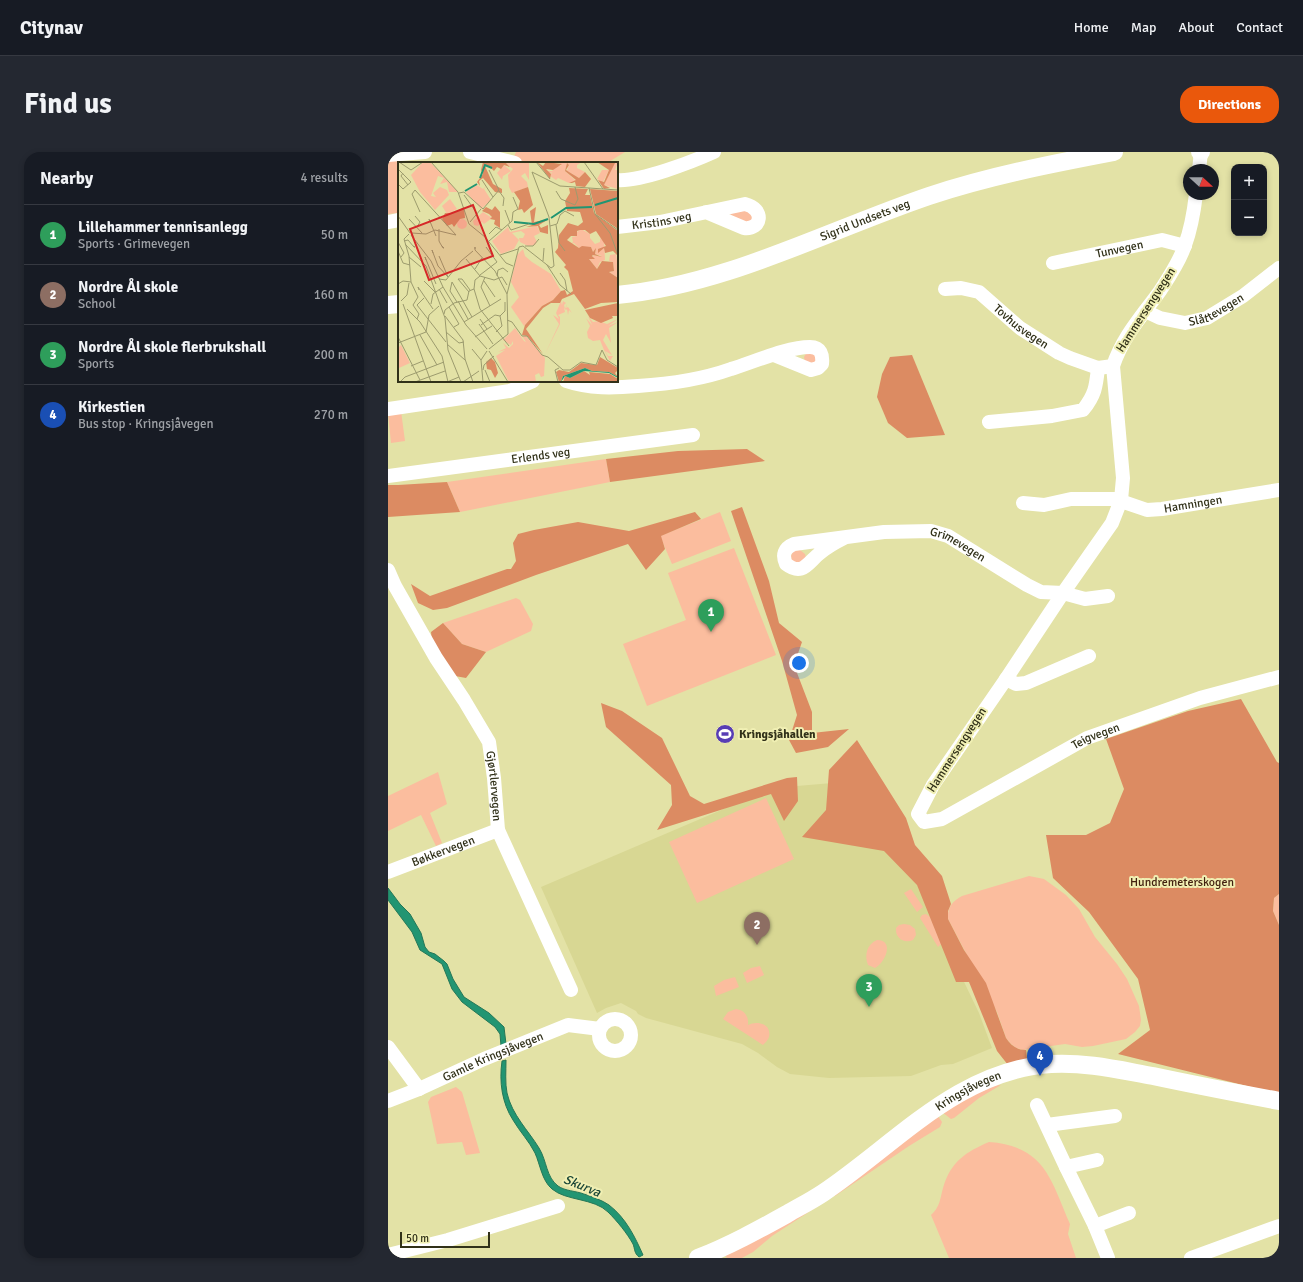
<!DOCTYPE html>
<html lang="en">
<head>
<meta charset="utf-8">
<style>
  :root { --surface:#171b24; --page:#242831; --text:#f1f3f6; --muted:#9ea1a6; --line:#363941; --accent:#ea580c }
  body { margin:0; font-family:Signika,sans-serif; background:var(--page); color:var(--text) }
  .controls { position:absolute; right:12px; top:12px; display:grid; overflow:hidden; border-radius:8px; box-shadow:0 2px 6px #0003 }
  .controls button { width:36px; height:36px; display:grid; place-items:center; padding:0; border:0; border-bottom:1px solid var(--line); background:var(--surface); color:var(--text); font:20px sans-serif }
  .compass { position:absolute; left:795px; top:12px; width:36px; height:36px; border-radius:50%; background:var(--surface); box-shadow:0 2px 6px #0003; rotate:111deg }
  .scale { position:absolute; left:12px; bottom:10px; width:90px; box-sizing:border-box; padding-left:4px; border:2px solid #313119; border-top:0; font-size:11px; line-height:14px; white-space:nowrap; color:#313119; -webkit-text-stroke:3px #f0efb3; paint-order:stroke }
  .you { position:absolute; left:411px; top:511px; width:14px; height:14px; margin:-10px; border:3px solid #fff; border-radius:50%; background:#1a73e8; box-shadow:0 0 0 6px #1a73e833 }
  .badge { display:grid; place-items:center; width:26px; height:26px; border-radius:50%; background:var(--accent); color:#fff; font-size:13px; font-weight:700 }
  .pin { position:absolute; translate:-50% -33px; filter:drop-shadow(0 1px 2px #0008) }
  .pin::after { content:''; position:absolute; top:21px; width:14px; height:12px; background:inherit; clip-path:polygon(0 0,100% 0,50% 100%) }
  .list { margin:0; padding:0; list-style:none }
  h2 { display:flex; justify-content:space-between; align-items:center; height:52px; margin:0; padding:0 16px; font-size:17px }
  h2 small { font-size:13px; font-weight:400; color:var(--muted) }
  .list li { display:grid; grid-template-columns:26px 1fr auto; gap:12px; align-items:center; box-sizing:border-box; height:60px; padding:0 16px; border-top:1px solid var(--line) }
  .list b { display:block; font-size:15px; white-space:nowrap }
  .list p { margin:0; font-size:13px; white-space:nowrap; color:var(--muted) }
  .list em { font-size:13px; font-style:normal; color:var(--muted) }
  .map { position:relative; flex:none; width:891px; height:1106px; overflow:hidden; border-radius:16px }
  header { display:flex; align-items:center; gap:24px; box-sizing:border-box; height:56px; padding:0 20px; background:var(--surface); border-bottom:1px solid var(--line) }
  header strong { font-size:19px }
  nav { display:flex; gap:22px; margin-inline-start:auto; font-size:14px }
  .intro { display:flex; align-items:center; justify-content:space-between; box-sizing:border-box; height:96px; padding:0 24px }
  h1 { margin:0; font-size:28px }
  .button { padding:10px 18px; border-radius:16px; background:var(--accent); color:#fff; font-size:14px; font-weight:700 }
  main { display:flex; gap:24px; padding:0 24px }
  aside { flex:1; background:var(--surface); border-radius:16px; box-shadow:0 2px 6px #0003 }
  .map>svg:first-child { display:block }
</style>
</head>
<body>
<header>
<strong>Citynav</strong>
<nav><a>Home</a><a>Map</a><a>About</a><a>Contact</a></nav>
</header>
<div class="intro"><h1>Find us</h1><a class="button">Directions</a></div>
<main>
<aside>
<h2>Nearby<small>4 results</small></h2>
<ul class="list">
<li><span class="badge" style="background:#2e9e5b">1</span><div><b>Lillehammer tennisanlegg</b><p>Sports · Grimevegen</p></div><em>50 m</em></li>
<li><span class="badge" style="background:#8d6e63">2</span><div><b>Nordre Ål skole</b><p>School</p></div><em>160 m</em></li>
<li><span class="badge" style="background:#2e9e5b">3</span><div><b>Nordre Ål skole flerbrukshall</b><p>Sports</p></div><em>200 m</em></li>
<li><span class="badge" style="background:#1a4fb4">4</span><div><b>Kirkestien</b><p>Bus stop · Kringsjåvegen</p></div><em>270 m</em></li>
</ul>
</aside>
<div class="map">
<svg width="891" height="1106" viewBox="0 0 891 1106">
  <rect width="100%" height="100%" fill="#e3e2a6"/>
  <path fill="#d8d793" d="M468,629L521,716L591,861L604,896L565,912L553,913L523,924L441,926L402,922L389,915L370,901L354,892L258,866L250,862L248,859L233,851L218,856L209,861L153,735L385,636Z"/>
  <g fill="#fbbd9e">
    <path d="M128,0H237L219,11H142L125,7Z"/>
    <path d="M14,8V11H11L10,61L0,62V9Z"/>
    <path d="M361,58L365,67L358,73L340,61Z"/>
    <path d="M419,200L429,202L427,212L417,210L416,205Z"/>
    <path d="M13,259L17,289L3,291L0,261Z"/>
    <path d="M218,307L222,330L72,360L59,330Z"/>
    <path d="M332,360L343,389L284,412L272,384Z"/>
    <path d="M346,396L388,503L259,554L235,492L298,468L280,421Z"/>
    <path d="M412,398L417,402L418,406L416,410H404L403,404L405,399Z"/>
    <path d="M128,446L132,448L145,472L143,479L98,500L74,492L55,471Z"/>
    <path d="M50,620L59,652L42,661L54,691L48,694L33,663L0,679V644Z"/>
    <path d="M378,646L406,707L309,751L281,690Z"/>
    <path d="M641,724L656,727L678,743L691,757L707,785L729,812L739,827L751,854L753,868L752,874L747,880L738,887L705,894L694,895L677,892L635,898L628,896L622,891L618,886L609,860L560,767C559,755 565,749 574,744Z"/>
    <path d="M523,737L535,755L529,760L516,741Z"/>
    <path d="M891,742V773L885,759L886,746Z"/>
    <path d="M538,762L542,765L554,791L550,795L532,766L534,763Z"/>
    <path d="M516,772L522,773L527,777L528,783L525,788C516,792 507,786 508,776L511,773Z"/>
    <path d="M489,788C507,788 497,811 487,816L480,813C476,803 479,792 489,788Z"/>
    <path d="M372,814L376,823L359,831L355,821L363,816Z"/>
    <path d="M347,825L351,835L328,844L326,834L336,828Z"/>
    <path d="M348,857C356,858 361,864 360,873C369,868 384,872 381,885C380,888 377,891 375,893L335,867L340,860Z"/>
    <path d="M613,933L591,946L566,966L563,967L554,960L600,934Z"/>
    <path d="M68,935L74,940L92,1001L78,1003L74,990L49,992L40,950L43,945Z"/>
    <path d="M550,964L554,970L552,975L521,994L447,1044V1041Z"/>
    <path d="M601,990C657,994 663,1028 682,1072L680,1082L688,1106H561L543,1063C552,1055 552,1047 555,1036C563,1009 578,1000 601,990Z"/>
    <path d="M430,1054L384,1084L365,1100L354,1106H339L336,1102Z"/>
  </g>
  <g fill="#dc8b62">
    <path d="M524,203L557,283L519,286L500,271L489,245L494,222L502,205Z"/>
    <path d="M359,297L377,309L222,330L218,307L290,299Z"/>
    <path d="M59,330L72,360L0,365V333H10Z"/>
    <path d="M354,355L381,429L391,471L414,490L406,513L424,560V581L461,577L440,595L408,601L401,588L409,563L394,509L343,359Z"/>
    <path d="M307,360L313,367L273,384L277,397L258,418L240,392L148,423L59,456L45,458L30,451L23,432L42,444L119,417H123L128,409L125,391L130,382L146,378L190,370L241,379Z"/>
    <path d="M55,471L74,492L98,500L78,526L67,524L44,490L43,480Z"/>
    <path d="M853,547L889,610L891,611V742L886,746L885,759L891,773V942L730,902L762,878L750,827L701,760L665,726L658,683H698L722,671L736,637L718,587L800,559Z"/>
    <path d="M213,551L234,559L274,586L302,644L316,652L399,626L409,625L410,649L396,669L383,642L269,678L284,653L283,633L218,575Z"/>
    <path d="M469,588L518,666L527,693L554,724L563,752L560,759V767L576,798L598,831L618,886C623,893 628,898 638,898L639,907L620,913L609,899L581,830H568L529,733L496,699L414,685L438,658L441,618Z"/>
  </g>
  <g fill="#229572" stroke="#267757">
    <path d="M0,736L12,752L22,762L33,781L37,795L41,800L47,802L56,809L59,812L65,827L76,845L101,861L116,875L118,892L113,894L112,882L107,875L74,850L64,837L54,812L32,798L24,780L0,748Z"/>
    <path d="M118,908C118,919 117,931 119,941C124,963 140,978 151,996C159,1009 158,1025 170,1034C177,1039 188,1039 196,1042C204,1045 214,1048 221,1053C238,1066 247,1085 255,1103L251,1105C246,1101 247,1097 245,1092C239,1081 229,1069 220,1060C206,1046 178,1049 164,1037C154,1029 152,1012 147,1001C141,989 132,980 125,968C114,951 111,930 114,909Z"/>
  </g>
  <g fill="none" stroke-linecap="round" stroke-linejoin="round">
    <g stroke="#fff" stroke-width="14">
      <path d="M82,0L127,11"/>
      <path d="M0,3L37,0"/>
      <path d="M811,18L813,0"/>
      <path d="M229,28C252,30 304,10 326,0"/>
      <path id="s1" d="M808,42C806,59 803,77 797,93C792,109 781,125 772,139C754,164 735,184 725,214L735,326L733,348L724,371L675,441L618,527L545,633L530,662L536,670L554,667L699,586L812,546L891,525"/>
      <path d="M0,70L11,68"/>
      <path id="s2" d="M229,75L272,70L357,52C377,57 374,78 356,76L318,60"/>
      <path id="s3" d="M665,111L774,88L797,94"/>
      <path id="s4" d="M557,137L573,136L591,140L632,176L671,201L682,206L710,216L725,214"/>
      <path id="s5" d="M757,159L772,166L797,171L819,166L855,144L891,116"/>
      <path d="M178,229C201,237 226,236 250,234C282,232 312,228 343,217C366,210 399,195 422,195C433,195 435,203 434,212L430,216L423,218L386,203"/>
      <path d="M0,257L122,239L145,229"/>
      <path d="M601,270L664,264L695,258C707,243 708,235 710,216"/>
      <path id="s6" d="M0,324L305,283"/>
      <path id="s7" d="M635,351L656,353L683,347H727L759,358L774,357L891,338"/>
      <path id="s8" d="M456,386C448,390 439,395 432,401C420,410 415,425 398,412C394,403 396,396 406,392L496,380L543,379L560,384L639,433L653,440L675,441L697,447L720,444"/>
      <path id="s9" d="M0,418L7,434L48,506L76,548L101,590L106,626L110,678L183,838"/>
      <path d="M618,527L628,532L638,531L701,504"/>
      <path id="s10" d="M0,720L110,678"/>
      <circle cx="227" cy="883" r="16"/>
      <path d="M0,895L31,937"/>
      <path id="s11" d="M0,949L31,937L96,907L180,873L212,877"/>
      <path d="M649,953L678,1015L707,1074L720,1106"/>
      <path d="M659,973L727,964"/>
      <path d="M678,1015L709,1008"/>
      <path d="M707,1074L741,1061"/>
      <path d="M0,1103L60,1088L170,1054"/>
      <path d="M803,1106L891,1074"/>
    </g>
    <g stroke="#fff" stroke-width="18">
      <path d="M812,0H813"/>
      <path id="s12" d="M229,143C338,133 438,79 541,44C601,24 663,12 726,0"/>
      <path d="M0,153L11,152"/>
      <path id="s13" d="M310,1106C341,1094 370,1078 399,1062C411,1055 423,1049 435,1041C507,993 570,918 663,912C698,910 731,918 765,924C807,933 849,941 891,949"/>
    </g>
  </g>
  <defs>
    <g id="stadium-disc" transform="scale(1)"><circle r="9.5" fill="#583db5" stroke="#f0efb3"/><path d="M0-5a6.5 5 0 1 0 0 10a6.5 5 0 1 0 0-10ZM-3.5-1.8h7v3.6h-7Z" fill="#fff"/></g>
  </defs>
  <g fill-rule="evenodd">
    <use href="#stadium-disc" x="337" y="582"/>
  </g>
  <g text-anchor="middle" dominant-baseline="central" stroke-width="4" stroke-linejoin="round" paint-order="stroke">
    <g font-size="12" fill="#313119" stroke="#f0efb3">
      <text stroke="none"><textPath href="#s2" startOffset="45">Kristins veg</textPath></text>
      <text stroke="none"><textPath href="#s12" startOffset="260">Sigrid Undsets veg</textPath></text>
      <text stroke="none"><textPath href="#s3" startOffset="68">Tunvegen</textPath></text>
      <text stroke="none"><textPath href="#s5" startOffset="76">Slåttevegen</textPath></text>
      <text transform="translate(758 158) rotate(-57)">Hammersengvegen</text>
      <text stroke="none"><textPath href="#s4" startOffset="89">Tovhusvegen</textPath></text>
      <text stroke="none"><textPath href="#s6" startOffset="154">Erlends veg</textPath></text>
      <text stroke="none"><textPath href="#s7" startOffset="173">Hamningen</textPath></text>
      <text stroke="none"><textPath href="#s8" startOffset="262">Grimevegen</textPath></text>
      <text stroke="none"><textPath href="#s1" startOffset="906">Teigvegen</textPath></text>
      <text transform="translate(569 598) rotate(-57)">Hammersengvegen</text>
      <text stroke="none"><textPath href="#s9" startOffset="244">Gjørtlervegen</textPath></text>
      <text stroke="none"><textPath href="#s10" startOffset="59">Bøkkervegen</textPath></text>
      <text stroke="none"><textPath href="#s11" startOffset="114">Gamle Kringsjåvegen</textPath></text>
      <text stroke="none"><textPath href="#s13" startOffset="319">Kringsjåvegen</textPath></text>
    </g>
    <g font-size="12" font-weight="bold" fill="#313119" stroke="#f0efb3" text-anchor="start">
      <text x="351" y="582">Kringsjåhallen</text>
    </g>
    <g font-size="12" fill="#422110" stroke="#f0efb3">
      <text x="794" y="730">Hundremeterskogen</text>
    </g>
    <g font-size="13" font-style="italic" fill="#174435" stroke="#f0efb3">
      <text transform="translate(194 1034) rotate(22)">Skurva</text>
    </g>
  </g>
  <g transform="translate(10 10)">
    <rect width="220" height="220" fill="#e3e2a6"/>
    <path d="M25,0H32L60,30H51L49,20L42,22L46,16L40,14L33,34L38,35L35,31L42,25L49,28L51,33L37,48L22,30L13,13ZM107,0H131V18L127,11L123,14L129,20L130,25L114,31L111,25L110,13L115,7ZM161,0H184L179,3V6L187,10L181,16L169,9L171,3L169,1L167,9L178,19L171,21L160,16L158,18L152,14L154,10L152,11L149,9H154L159,4H163ZM216,0H220L217,8H220V27L206,23ZM106,3L113,9L105,14L104,18L99,11ZM204,8H211L205,20L199,17ZM79,23L85,27L88,24L86,27L93,38L83,47L68,30ZM52,37L59,47L49,52L44,44ZM85,50L94,56L86,62L84,60L80,64L76,63L75,59ZM59 62a5 5 0 1 1 10 0a5 5 0 1 1-10 0ZM139,64L142,71L136,74L139,80L137,83L130,84L122,80L121,76H125L127,72L123,69L114,71L121,78L116,87L103,92L94,79L110,65L112,70ZM183,67L192,72V76L197,82L202,80V76L206,79L207,98L202,100L199,107L191,97L193,95L195,98V93L198,94H204L197,92L198,87L195,90L193,85L181,86L176,81L173,82L175,80L174,75L179,74V70ZM125,87L127,94L134,100L153,112L163,129L155,138L144,144L126,164L113,145L121,135L113,120L119,93ZM218,92L219,98L220,96V116L211,110L216,109L215,100L211,99L212,93ZM163,139L164,143L165,139L168,141L166,143L167,147L169,142L168,146L170,145L174,151L171,148L170,153L169,147L168,148L166,146L167,150L160,153L162,155V162L147,192L161,162L155,153L161,157L158,151ZM190,154L195,160L201,159L209,162L220,157L210,164L220,160L211,166L213,181L208,172L205,178L214,193L207,189L210,194H215L212,199L206,188L202,178L195,179L190,176L189,170L192,164L188,156L194,163ZM117,166L126,179L128,180L124,174H128L147,196L146,214L143,215L141,211L137,213L138,220H111L98,194L107,188L100,190L108,186L105,181L111,186L115,182V179L113,183L105,178ZM3,183L12,201L1,206L0,186Z" fill="#fbbd9e"/>
    <path d="M85,0H107L112,5L106,3L103,7L99,5L96,9L91,4H87L95,22L104,27V31L97,30L85,16L81,19L82,24L79,20L85,12L83,8ZM139,0L145,4L148,0L164,2L155,8L148,7L153,12L152,17ZM199,0L217,1L206,23L212,26L206,27L200,18L206,20L211,8ZM169,1L171,3L168,8L171,10L181,16L187,10L193,17L187,25L178,24L177,20L174,21H171L178,18L167,9ZM130,25L135,43L126,51L124,47L120,48L122,39L116,30ZM171,26L190,27L187,33H192L196,51L220,69V94L215,89L207,91L206,86L200,91V87L208,84L198,69L192,72L187,68H182L179,69V74H173L169,78L181,86L184,84L193,85L195,90L198,86L197,92L204,95L195,93L194,94L197,97H191L199,107L204,99L215,100L216,109L211,110L220,116V140L203,141L187,147L176,132L164,137L162,141H153L145,146L128,167L145,192L129,174L124,173L127,163L144,144L155,138L163,129L167,128L169,133L175,129L170,109L166,105L168,103L157,90L160,86L161,73L170,61L180,64L185,60L182,50L169,49L167,39L172,31ZM192,27L220,29V67L198,52ZM97,44L102,50V66L96,62L97,58L92,57L94,55L91,52L84,49L88,45L94,48ZM66,45L67,56L62,57L56,65L54,62L49,64L44,57L47,51H55ZM138,45L136,60L151,57L141,63L143,66L150,63V72L142,70L140,64L128,65L134,63L132,49ZM220,141V154H214L215,156L203,161L192,156L187,148ZM202,195L220,206V211L219,209L217,211L220,215L211,210L194,209L187,206L165,214L163,220H161L158,210L161,208L171,210L183,201L199,203ZM93,196L97,200L100,211L97,216L93,208L89,207L88,200ZM186,209L192,213L191,210L212,212L220,217V220H165L167,214L172,216Z" fill="#dc8b62"/>
    <path d="M187,206L194,209L211,210L220,215V216L211,211L186,209L172,216L167,214L163,220L165,214Z" fill="#229572"/>
    <path fill="none" stroke="#229572" stroke-width="2" d="M82,16L87,3L94,6M67,29L79,22M197,43L220,36M153,56L168,46L194,45M116,60L136,62L150,57"/>
    <path fill="none" stroke="#9c9b6e" stroke-width="1" d="M1,0L13,8L25,0M33,0L60,30L71,62L87,75L108,101L115,104M138,0L152,17M186,0L205,27M0,7L13,20L5,27L0,22M5,11L3,14L10,23M84,18L95,35M191,26L197,52L220,68M101,29L106,36L105,44M158,29L163,37L177,43L180,37L177,25M61,31L66,30L85,47L101,28L91,8M66,33L78,50M107,48L112,61M22,50L14,32L17,28L58,73M197,52L212,71L220,93M0,54L12,71M17,54L22,60L19,65M11,57L24,71M32,60L31,57L38,74M72,60L83,47M110,63L113,68L131,62M158,63L161,81L167,89M152,64L159,62L162,53L167,49L176,54M41,67V79L42,81L45,86H46L43,83M14,71L28,72L37,68L58,73M11,72L6,77L11,94L13,120L20,135L15,143L21,152L19,157M91,72L98,65L104,68M13,73L33,99L45,125L68,163L89,187M6,79L10,78L16,85H17L15,84M91,79L114,59L115,50L120,47L115,35M0,80L6,91L3,95M7,82L28,104L47,156L50,188L63,220M127,84H135L141,77M77,87V85V88L97,109L109,132M0,89L5,101L12,103M35,91L34,88L40,104M102,93L120,87M11,95L23,105M68,97L82,114M28,98L27,95L38,122M145,99L146,86M149,103L162,123L173,132M40,104L50,115L41,94M77,107L84,96M162,111L167,118L169,129M82,113L99,100L88,85M99,114L100,108L105,106L110,110M87,115L83,125L92,144M41,117L48,118L63,99L75,89M26,119L37,130M86,119L97,135M0,122L5,119L13,120M109,123L104,115L96,118L82,114L77,118L76,127L82,147L111,184M41,127L49,141M21,128L20,125L35,147M71,130L60,117H64L72,128M26,136L19,143L48,180M3,139L9,133L11,121M60,139L70,157M65,139L74,155M59,140L52,129L54,120L65,139M5,142L33,220M33,142L35,132L45,125M51,145L61,162L56,165M9,147L22,160L44,194L50,220M46,152L47,148L56,141L69,138L71,129L76,127M47,154L65,178L67,197L75,220M102,154L107,149V140M82,157L89,167M109,158L114,160L124,174H129L144,193L150,195L165,208H172L183,200L198,203L204,188L209,198L220,205M66,160L103,137M81,162L95,182M83,163L97,153L102,154M28,170L31,153L41,144M48,170L61,181L66,180M98,170L104,164L102,154M22,173L39,203M0,175L22,218M77,175L94,164M0,181L28,170M49,182L67,198M74,187L83,198M91,187L110,172L109,132L121,85L125,84L153,106L156,104L151,55L134,10L162,24L220,28M91,189L110,220M13,204L25,199M28,207L46,200M85,208L86,203L96,194M87,208L92,220M2,220L7,215L28,207M17,220L47,209M49,220L61,215M65,220L81,209M85,220L83,198L89,189M160,220L157,208L161,206"/>
    <path fill="#d62828" fill-opacity="0.15" stroke="#d62828" stroke-width="2" d="M75,43L95,94L31,118L12,67Z"/>
    <rect width="220" height="220" fill="none" stroke="#313119" stroke-width="2"/>
  </g>
</svg>
<div class="controls">
<button>+</button>
<button>−</button>
</div>
<svg class="compass" viewBox="-18 -18 36 36"><path d="M0-13l5 13h-10z" fill="#e53935"/><path d="M0 13l5-13h-10z" fill="#9ea1a6"/></svg>
<div class="scale">50 m</div>
<div class="you"></div>
<div class="pin badge" style="left:323px;top:480px;background:#2e9e5b">1</div>
<div class="pin badge" style="left:369px;top:793px;background:#8d6e63">2</div>
<div class="pin badge" style="left:481px;top:855px;background:#2e9e5b">3</div>
<div class="pin badge" style="left:652px;top:924px;background:#1a4fb4">4</div>
</div>
</main>
</body>
</html>
